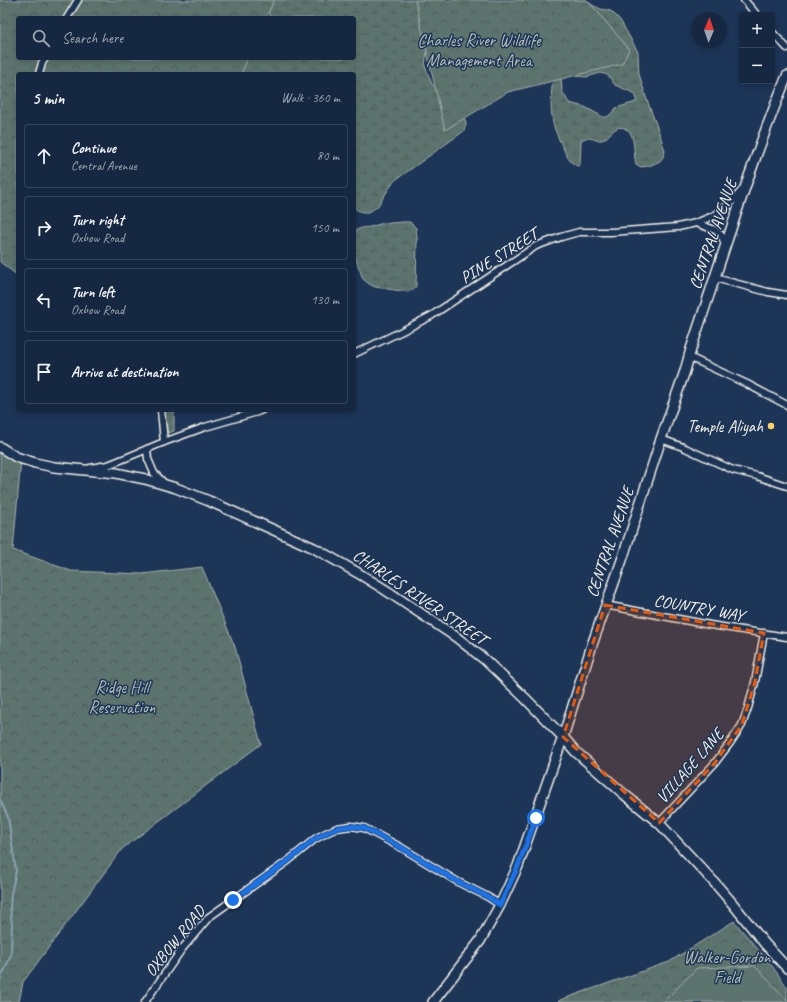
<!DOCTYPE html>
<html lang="en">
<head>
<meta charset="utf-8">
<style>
  :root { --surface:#162841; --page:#23344c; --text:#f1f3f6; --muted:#9ea6b1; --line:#35445a }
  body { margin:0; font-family:Caveat,sans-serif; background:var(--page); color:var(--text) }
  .controls { position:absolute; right:12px; top:12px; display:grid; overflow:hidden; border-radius:4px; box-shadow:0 2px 6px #0003 }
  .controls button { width:36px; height:36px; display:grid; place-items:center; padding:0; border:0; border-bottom:1px solid var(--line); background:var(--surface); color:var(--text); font:20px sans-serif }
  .compass { position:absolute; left:691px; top:12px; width:36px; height:36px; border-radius:50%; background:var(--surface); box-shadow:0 2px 6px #0003; rotate:2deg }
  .stop { position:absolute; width:12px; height:12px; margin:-9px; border:3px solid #1a73e8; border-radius:50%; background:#fff }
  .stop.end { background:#1a73e8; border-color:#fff; box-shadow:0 1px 4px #0008 }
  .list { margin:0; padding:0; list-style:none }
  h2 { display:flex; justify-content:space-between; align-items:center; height:52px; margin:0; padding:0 16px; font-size:17px }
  h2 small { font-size:13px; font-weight:400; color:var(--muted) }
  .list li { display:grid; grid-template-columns:26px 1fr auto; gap:12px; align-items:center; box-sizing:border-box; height:64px; margin:0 8px 8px; padding:0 8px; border:1px solid var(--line); border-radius:4px }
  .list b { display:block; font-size:15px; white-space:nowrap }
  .list p { margin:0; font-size:13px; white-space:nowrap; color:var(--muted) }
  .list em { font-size:13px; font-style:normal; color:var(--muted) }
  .icon { flex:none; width:22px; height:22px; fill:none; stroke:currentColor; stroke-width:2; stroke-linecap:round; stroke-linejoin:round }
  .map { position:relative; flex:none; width:787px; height:1002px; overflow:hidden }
  .search { position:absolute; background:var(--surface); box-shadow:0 2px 6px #0003; left:16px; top:16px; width:340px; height:44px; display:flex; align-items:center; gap:10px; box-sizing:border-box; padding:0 14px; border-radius:4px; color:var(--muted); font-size:15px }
  .panel { position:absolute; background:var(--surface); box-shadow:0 2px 6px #0003; left:16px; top:72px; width:340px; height:340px; border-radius:4px }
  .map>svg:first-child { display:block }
</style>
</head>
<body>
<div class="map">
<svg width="787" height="1002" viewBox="0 0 787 1002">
  <defs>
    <pattern id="wetland-marsh" width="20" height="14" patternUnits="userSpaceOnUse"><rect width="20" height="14" fill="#5c736e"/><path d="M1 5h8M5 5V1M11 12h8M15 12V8" fill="none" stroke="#525b58"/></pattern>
    <pattern id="park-crowns" width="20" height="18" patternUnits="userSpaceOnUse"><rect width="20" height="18" fill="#5c736e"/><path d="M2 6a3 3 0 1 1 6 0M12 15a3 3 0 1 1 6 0" fill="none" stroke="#525b58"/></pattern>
  </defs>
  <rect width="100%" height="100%" fill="#1d3557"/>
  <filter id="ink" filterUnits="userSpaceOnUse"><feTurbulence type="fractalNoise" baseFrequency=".025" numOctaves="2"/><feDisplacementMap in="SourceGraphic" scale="8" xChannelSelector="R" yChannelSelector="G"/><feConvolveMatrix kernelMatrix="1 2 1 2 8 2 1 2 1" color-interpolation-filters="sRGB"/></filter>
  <g filter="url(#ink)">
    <g fill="url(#wetland-marsh)" stroke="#a8b2ab" fill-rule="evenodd">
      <path d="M253,0H433L425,66L432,84L445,95L464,116L466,124L464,131L394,181L377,207L369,212H363L357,210L354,207V74H206V58H354V18H271C268,10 260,5 253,0Z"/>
      <path d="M525,0H587L592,5L601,9L611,11L620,20L638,52L639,74L646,97L661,138L665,151L663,157L660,161L649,166L641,167L636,164C633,154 636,133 626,129C623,127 619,127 617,128C611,131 608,138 602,140C594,141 587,134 581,141L580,165L578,166C570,164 567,156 564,150C560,141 555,132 553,123C550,109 551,93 553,79ZM600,73L608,75L615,85L636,94V102L616,108L613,112L607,117H603L585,107L569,103L562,91L561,77L567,75L587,77Z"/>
      <path d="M402,222H410L416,228L417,238L416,286L414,289L408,292L375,287L369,284L363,279L354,254V231L362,228L370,227L380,224Z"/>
    </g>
    <g fill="url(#park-crowns)" stroke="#a8b2ab">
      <path d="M0,0H274L266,18H18V58H248L241,74H18V276L0,262Z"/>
      <path d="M415,0H587L629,49L622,64L508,92L445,130Z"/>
      <path d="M157,410H174V431L168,433Z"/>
      <path d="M0,451L21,460L13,550L71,571L142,574L202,567L235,647L261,744L122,849L23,982L19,1002H0Z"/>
      <path d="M734,921L772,966L787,987V1002H558L560,1000L669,962Z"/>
    </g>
    <path fill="#5c736e" stroke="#a8b2ab" d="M755,966L787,1000V1002H663L697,968Z"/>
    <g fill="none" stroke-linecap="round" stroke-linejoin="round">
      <path stroke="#89a1af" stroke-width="2" d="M0,800L8,817L16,871L11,894L10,906L12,925L11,955L0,980"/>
      <g stroke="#f4f1e8" stroke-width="9">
        <g id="street">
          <path d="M744,0L757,15"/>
          <path d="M67,18L78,0"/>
          <path d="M772,32L787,48"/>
          <path d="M39,74L42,63L45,58"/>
          <path d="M696,223L715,230L721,235L726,246"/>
          <path d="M715,278L768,292L787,295"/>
          <path d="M354,354L400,332L431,316L536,246L561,237L579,232H611L678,227L696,223L713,216L730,204L742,190"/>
          <path d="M689,357L747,384L787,405"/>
          <path d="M161,410L164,442"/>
          <path d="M661,439L683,447L733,470L757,476L787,486"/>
          <path d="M147,449L148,459L154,473L165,484"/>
          <path d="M90,468L108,465L128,457L164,442L205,427L257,412L262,410"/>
          <path d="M605,605L710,625L787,637"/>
          <path d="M659,823L714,764L730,743L742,725L748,708L755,682L764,633"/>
          <path d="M145,1002L182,949L209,917L288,861L315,839L326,833L337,828L351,826L364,828L402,848L458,882L488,897L500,905"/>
        </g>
      </g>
      <g stroke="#f4f1e8" stroke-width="12">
        <g id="secondary">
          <path d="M0,447L16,457L35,463L54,467L116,473L145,479L176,488L209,501L314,548L358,573L384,589L456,637L484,659L525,698L563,737L576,752L625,795L659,823L714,882L733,904L765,944L787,968"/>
          <path d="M433,1002L480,941L500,905L518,866L563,737L592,645L622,560L661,439L685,371L691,349C722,258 750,165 787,76"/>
        </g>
      </g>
      <use href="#street" stroke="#1d3557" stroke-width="6"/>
      <use href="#secondary" stroke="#1d3557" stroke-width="9"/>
    </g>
  </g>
  <g fill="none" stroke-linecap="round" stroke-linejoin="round" filter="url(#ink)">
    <path stroke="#1a73e8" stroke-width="5" d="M233,900L288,861L315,839L326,833L337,828L351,826L364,828L402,848L458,882L488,897L500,905L518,866L536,818"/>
  </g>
  <path fill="#e8590c" fill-opacity="0.2" stroke="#e8590c" stroke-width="3" stroke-dasharray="8 5" stroke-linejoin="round" d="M605,605L764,633L755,682L742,725L714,764L659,823L563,737Z"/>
  <circle fill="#ffd166" stroke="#1d3557" stroke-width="1.5" cx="771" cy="426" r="4"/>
  <g text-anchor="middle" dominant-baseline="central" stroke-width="3" stroke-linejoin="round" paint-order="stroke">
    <g font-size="17" fill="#b7bfb7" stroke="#1d3557">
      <text x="479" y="40">Charles River Wildlife<tspan x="479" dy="20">Management Area</tspan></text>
      <text x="122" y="687">Ridge Hill<tspan x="122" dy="20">Reservation</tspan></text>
      <text x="727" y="957">Walker-Gordon<tspan x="727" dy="20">Field</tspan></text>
    </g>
    <g font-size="17" fill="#f4f1e8" stroke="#1d3557">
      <text transform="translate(713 234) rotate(-71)">CENTRAL AVENUE</text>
      <text transform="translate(499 256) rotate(-32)">PINE STREET</text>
      <text transform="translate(610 542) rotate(-71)">CENTRAL AVENUE</text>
      <text transform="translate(420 597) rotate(34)">CHARLES RIVER STREET</text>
      <text transform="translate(699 608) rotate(10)">COUNTRY WAY</text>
      <text transform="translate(690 766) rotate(-49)">VILLAGE LANE</text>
      <text transform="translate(175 941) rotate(-51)">OXBOW ROAD</text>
    </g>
    <g font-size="17" fill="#f4f1e8" stroke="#1d3557" text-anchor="end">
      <text x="763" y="426">Temple Aliyah</text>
    </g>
  </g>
</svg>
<div class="controls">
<button>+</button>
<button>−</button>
</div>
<svg class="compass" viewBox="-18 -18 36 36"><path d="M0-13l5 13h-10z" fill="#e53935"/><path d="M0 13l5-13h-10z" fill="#9ea6b1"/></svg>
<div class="stop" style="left:536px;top:818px"></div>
<div class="stop end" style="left:233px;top:900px"></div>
<div class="search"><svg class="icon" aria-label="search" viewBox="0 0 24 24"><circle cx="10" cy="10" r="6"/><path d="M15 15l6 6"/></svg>Search here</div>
<section class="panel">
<h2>5 min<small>Walk · 360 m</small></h2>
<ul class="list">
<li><svg class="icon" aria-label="ahead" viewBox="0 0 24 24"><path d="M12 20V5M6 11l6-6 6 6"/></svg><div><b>Continue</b><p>Central Avenue</p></div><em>80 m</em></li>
<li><svg class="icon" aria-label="right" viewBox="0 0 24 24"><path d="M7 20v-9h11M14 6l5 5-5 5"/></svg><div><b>Turn right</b><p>Oxbow Road</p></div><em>150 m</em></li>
<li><svg class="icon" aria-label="left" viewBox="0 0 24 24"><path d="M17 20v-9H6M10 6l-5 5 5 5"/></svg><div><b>Turn left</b><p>Oxbow Road</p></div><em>130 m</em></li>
<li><svg class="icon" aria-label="arrive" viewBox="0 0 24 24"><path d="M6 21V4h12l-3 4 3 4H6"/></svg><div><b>Arrive at destination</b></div></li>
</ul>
</section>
</div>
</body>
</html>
